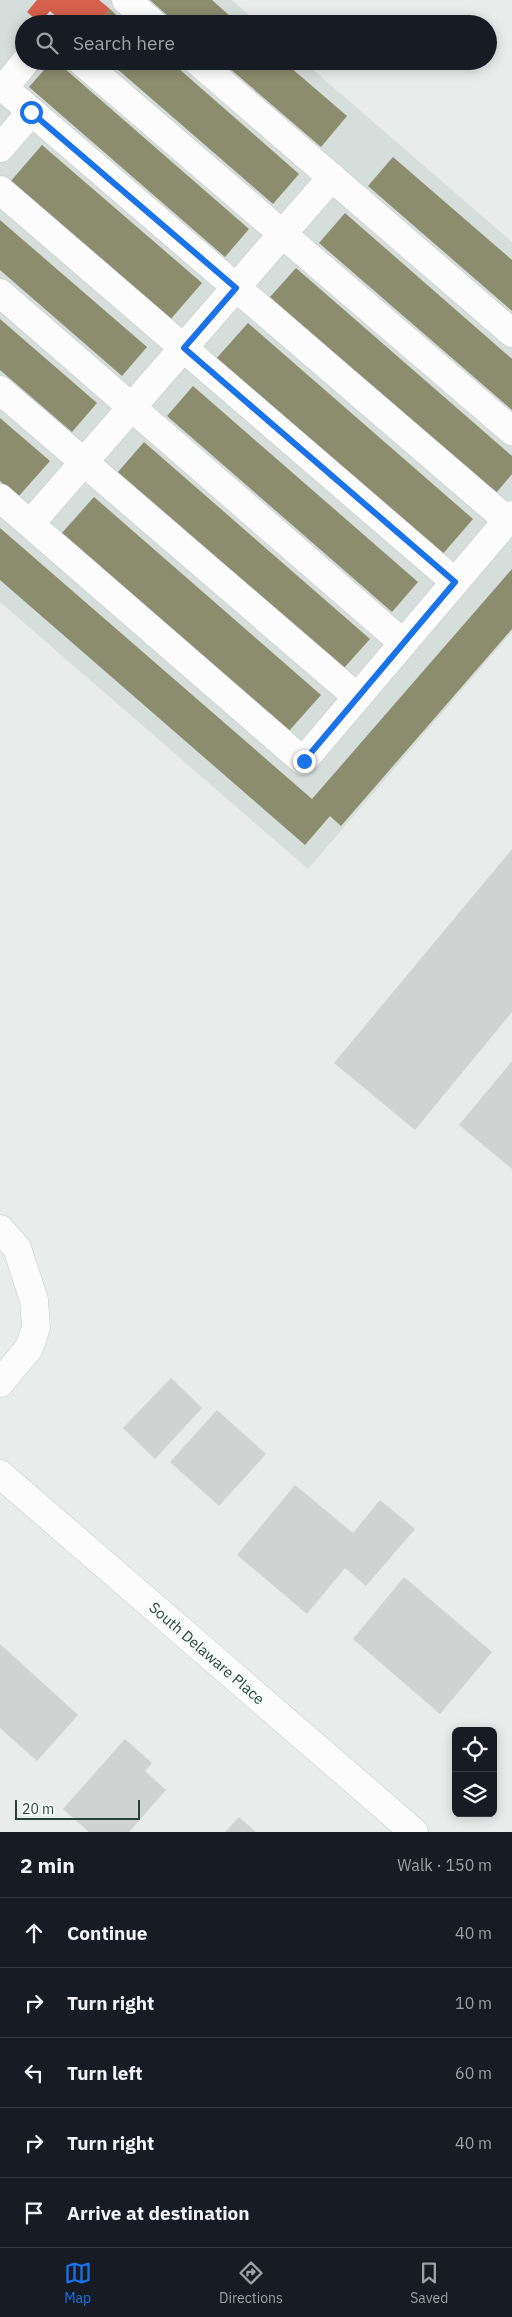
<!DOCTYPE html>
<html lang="en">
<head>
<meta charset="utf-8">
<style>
  :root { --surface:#171b24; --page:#242831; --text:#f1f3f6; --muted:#9ea1a6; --line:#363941; --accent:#1a73e8 }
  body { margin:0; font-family:"IBM Plex Sans",sans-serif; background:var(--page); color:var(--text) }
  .controls { position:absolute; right:15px; bottom:15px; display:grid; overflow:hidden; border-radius:8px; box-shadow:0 2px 12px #0003 }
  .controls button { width:45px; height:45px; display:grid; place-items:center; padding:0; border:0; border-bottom:1px solid var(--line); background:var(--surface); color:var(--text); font:25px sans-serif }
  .scale { position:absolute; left:15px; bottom:12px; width:125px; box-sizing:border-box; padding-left:5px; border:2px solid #24423a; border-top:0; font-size:14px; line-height:18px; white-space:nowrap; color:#24423a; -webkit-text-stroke:4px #f7fbf9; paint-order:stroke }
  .stop { position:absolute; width:15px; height:15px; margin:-11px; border:4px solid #1a73e8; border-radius:50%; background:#fff }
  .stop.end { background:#1a73e8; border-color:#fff; box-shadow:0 1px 5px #0008 }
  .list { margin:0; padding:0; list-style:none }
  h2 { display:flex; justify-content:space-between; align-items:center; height:65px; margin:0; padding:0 20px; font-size:21px }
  h2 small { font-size:16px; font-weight:400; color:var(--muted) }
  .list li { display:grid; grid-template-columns:32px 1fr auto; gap:15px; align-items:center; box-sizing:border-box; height:70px; padding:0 20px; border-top:1px solid var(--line) }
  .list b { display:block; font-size:19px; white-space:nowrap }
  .list em { font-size:16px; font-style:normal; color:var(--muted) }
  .icon { flex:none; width:28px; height:28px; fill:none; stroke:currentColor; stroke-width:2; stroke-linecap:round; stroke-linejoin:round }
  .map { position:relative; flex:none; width:512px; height:1832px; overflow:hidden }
  .search { position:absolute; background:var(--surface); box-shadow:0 2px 12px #0003; left:15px; right:15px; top:15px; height:55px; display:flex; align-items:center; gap:12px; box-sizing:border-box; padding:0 18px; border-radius:28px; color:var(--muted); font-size:19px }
  .sheet { height:415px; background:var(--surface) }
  nav { display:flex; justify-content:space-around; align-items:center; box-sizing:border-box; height:70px; border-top:1px solid var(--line); background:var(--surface); font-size:14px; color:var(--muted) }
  nav a { display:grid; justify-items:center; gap:2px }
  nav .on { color:var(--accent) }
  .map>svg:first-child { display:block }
</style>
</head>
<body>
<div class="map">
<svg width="512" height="1832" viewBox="0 0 512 1832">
  <rect width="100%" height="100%" fill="#e8edeb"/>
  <path fill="#d6dedb" d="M0,0H232L259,24H24V61H303L512,242V632L308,869L0,602Z"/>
  <path fill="#d6604d" d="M37,0H99L110,9L97,24H65L50,11L40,23L27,12Z"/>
  <g fill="#8c8c6e">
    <path d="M150,0H212L239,24H177Z"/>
    <path d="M110,9L126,24H97Z"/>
    <path d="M52,61H56L249,229L225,257L29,87Z"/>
    <path d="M108,61H170L299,174L273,204Z"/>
    <path d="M221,61H283L347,116L321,147Z"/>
    <path d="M42,145L202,283L170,320L10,182Z"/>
    <path d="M393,157L512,260V311L368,186Z"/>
    <path d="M345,213L512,359V410L319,243Z"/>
    <path d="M0,220L147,347L122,376L0,270Z"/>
    <path d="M296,268L512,456V474L496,493L270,297Z"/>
    <path d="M0,319L97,403L72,432L0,370Z"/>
    <path d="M248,323L473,519L441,556L215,360Z"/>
    <path d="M193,386L418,582L392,612L167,416Z"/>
    <path d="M0,418L50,461L18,497L0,481Z"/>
    <path d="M144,442L370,639L344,668L118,472Z"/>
    <path d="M94,497L321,695L288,732L61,534Z"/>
    <path d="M0,528L312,799L512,569V629L341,826L330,816L305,845L0,580Z"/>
  </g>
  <g fill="#cfd4d2">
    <path d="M512,849V1012L415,1130L334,1063Z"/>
    <path d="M512,1061V1169L459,1125Z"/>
    <path d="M171,1378L202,1408L155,1459L123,1428Z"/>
    <path d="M217,1410L266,1454L219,1506L170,1462Z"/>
    <path d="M295,1485L353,1533L380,1500L415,1529L366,1586L345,1568L307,1614L237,1555Z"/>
    <path d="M404,1577L492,1652L440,1714L353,1639Z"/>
    <path d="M0,1644L78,1715L37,1761L0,1728Z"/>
    <path d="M125,1739L152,1763L145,1771L166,1790L129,1832H89L63,1809Z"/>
    <path d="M239,1817L256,1832H225Z"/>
  </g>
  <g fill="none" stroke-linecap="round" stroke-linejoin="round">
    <g stroke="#c5cac8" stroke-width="29">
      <g id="minor">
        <path d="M126,0L154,24"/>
        <path d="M26,61L4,88L508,521"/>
        <path d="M81,61L512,431"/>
        <path d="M197,61L512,333"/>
        <path d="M0,148L31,112"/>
        <path d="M0,190L455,582"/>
        <path d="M0,293L403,643"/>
        <path d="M0,390L357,697"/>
        <path d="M0,498L303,761L512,515"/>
        <path d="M30,524L332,177"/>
        <path d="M0,1229L17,1248L34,1300L36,1328L29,1348L0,1383"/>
        <path d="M0,1474L414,1832"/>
      </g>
    </g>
    <use href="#minor" stroke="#fcfcfc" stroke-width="28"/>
  </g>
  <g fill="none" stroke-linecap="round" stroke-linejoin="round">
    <path stroke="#1a73e8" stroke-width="6" d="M31,112L236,288L184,348L455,582L304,761"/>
  </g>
  <g text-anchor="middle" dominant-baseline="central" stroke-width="5" stroke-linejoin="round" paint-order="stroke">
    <g font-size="15" fill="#24423a" stroke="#f7fbf9">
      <text transform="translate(207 1653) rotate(41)">South Delaware Place</text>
    </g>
  </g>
</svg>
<div class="controls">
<button><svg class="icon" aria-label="locate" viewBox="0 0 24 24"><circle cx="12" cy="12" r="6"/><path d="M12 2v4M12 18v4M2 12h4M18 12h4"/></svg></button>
<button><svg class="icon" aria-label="layers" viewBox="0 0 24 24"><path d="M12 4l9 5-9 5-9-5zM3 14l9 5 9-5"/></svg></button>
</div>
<div class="scale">20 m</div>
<div class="stop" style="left:31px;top:112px"></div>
<div class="stop end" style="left:304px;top:761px"></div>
<div class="search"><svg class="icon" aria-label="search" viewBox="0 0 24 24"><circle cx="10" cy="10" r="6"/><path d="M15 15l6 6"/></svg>Search here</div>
</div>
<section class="sheet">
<h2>2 min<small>Walk · 150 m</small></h2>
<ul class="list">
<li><svg class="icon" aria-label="ahead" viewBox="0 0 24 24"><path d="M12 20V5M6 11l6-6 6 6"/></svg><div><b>Continue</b></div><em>40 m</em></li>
<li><svg class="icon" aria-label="right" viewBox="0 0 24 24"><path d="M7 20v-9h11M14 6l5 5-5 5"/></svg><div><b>Turn right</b></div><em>10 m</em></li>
<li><svg class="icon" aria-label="left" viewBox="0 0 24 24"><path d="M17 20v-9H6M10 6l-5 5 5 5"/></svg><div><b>Turn left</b></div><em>60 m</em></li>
<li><svg class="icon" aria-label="right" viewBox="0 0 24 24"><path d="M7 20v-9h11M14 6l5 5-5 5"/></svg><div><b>Turn right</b></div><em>40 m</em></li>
<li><svg class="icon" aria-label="arrive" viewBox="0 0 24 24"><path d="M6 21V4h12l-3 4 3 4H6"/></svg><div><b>Arrive at destination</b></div></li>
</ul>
</section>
<nav>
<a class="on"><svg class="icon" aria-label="map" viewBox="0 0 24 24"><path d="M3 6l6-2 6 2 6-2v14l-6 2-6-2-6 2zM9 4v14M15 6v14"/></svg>Map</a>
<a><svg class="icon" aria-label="directions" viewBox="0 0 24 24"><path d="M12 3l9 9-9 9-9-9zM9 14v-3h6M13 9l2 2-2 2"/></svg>Directions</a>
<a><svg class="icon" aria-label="saved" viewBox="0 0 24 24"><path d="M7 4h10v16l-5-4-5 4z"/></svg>Saved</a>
</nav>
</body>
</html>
